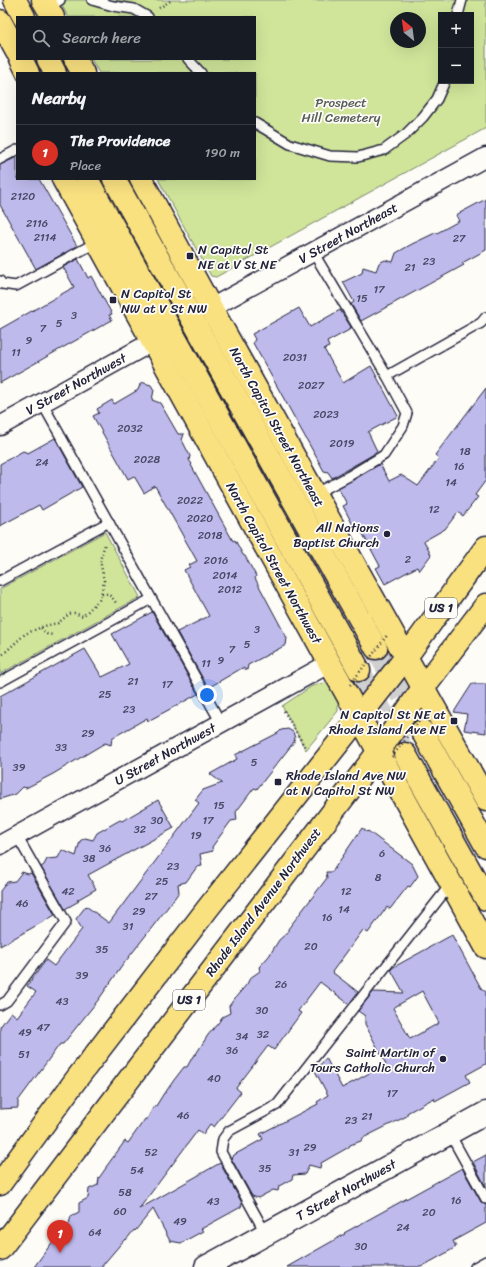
<!DOCTYPE html>
<html lang="en">
<head>
<meta charset="utf-8">
<style>
  :root { --surface:#171b24; --page:#242831; --text:#f1f3f6; --muted:#9ea1a6; --line:#363941; --accent:#d93025 }
  body { margin:0; font-family:Sriracha,sans-serif; background:var(--page); color:var(--text) }
  .controls { position:absolute; right:12px; top:12px; display:grid; overflow:hidden; border-radius:0px; box-shadow:0 4px 16px #0002 }
  .controls button { width:36px; height:36px; display:grid; place-items:center; padding:0; border:0; border-bottom:1px solid var(--line); background:var(--surface); color:var(--text); font:20px sans-serif }
  .compass { position:absolute; left:390px; top:12px; width:36px; height:36px; border-radius:50%; background:var(--surface); box-shadow:0 4px 16px #0002; rotate:331deg }
  .you { position:absolute; left:207px; top:695px; width:14px; height:14px; margin:-10px; border:3px solid #fff; border-radius:50%; background:#1a73e8; box-shadow:0 0 0 6px #1a73e833 }
  .badge { display:grid; place-items:center; width:26px; height:26px; border-radius:50%; background:var(--accent); color:#fff; font-size:13px; font-weight:700 }
  .pin { position:absolute; translate:-50% -33px; filter:drop-shadow(0 1px 2px #0008) }
  .pin::after { content:''; position:absolute; top:21px; width:14px; height:12px; background:inherit; clip-path:polygon(0 0,100% 0,50% 100%) }
  .list { margin:0; padding:0; list-style:none }
  h2 { display:flex; justify-content:space-between; align-items:center; height:52px; margin:0; padding:0 16px; font-size:17px }
  h2 small { font-size:13px; font-weight:400; color:var(--muted) }
  .list li { display:grid; grid-template-columns:26px 1fr auto; gap:12px; align-items:center; box-sizing:border-box; height:56px; padding:0 16px; border-top:1px solid var(--line) }
  .list b { display:block; font-size:15px; white-space:nowrap }
  .list p { margin:0; font-size:13px; white-space:nowrap; color:var(--muted) }
  .list em { font-size:13px; font-style:normal; color:var(--muted) }
  .icon { flex:none; width:22px; height:22px; fill:none; stroke:currentColor; stroke-width:2; stroke-linecap:round; stroke-linejoin:round }
  .map { position:relative; flex:none; width:486px; height:1267px; overflow:hidden }
  .search { position:absolute; background:var(--surface); box-shadow:0 4px 16px #0002; left:16px; top:16px; width:240px; height:44px; display:flex; align-items:center; gap:10px; box-sizing:border-box; padding:0 14px; border-radius:0px; color:var(--muted); font-size:15px }
  .panel { position:absolute; background:var(--surface); box-shadow:0 4px 16px #0002; left:16px; top:72px; width:240px; height:108px; border-radius:0px }
  .map>svg:first-child { display:block }
</style>
</head>
<body>
<div class="map">
<svg width="486" height="1267" viewBox="0 0 486 1267">
  <rect width="100%" height="100%" fill="#fdfcf7"/>
  <filter id="ink" filterUnits="userSpaceOnUse"><feTurbulence type="fractalNoise" baseFrequency=".025" numOctaves="2"/><feDisplacementMap in="SourceGraphic" scale="8" xChannelSelector="R" yChannelSelector="G"/><feConvolveMatrix kernelMatrix="1 2 1 2 8 2 1 2 1" color-interpolation-filters="sRGB"/></filter>
  <g filter="url(#ink)">
    <g fill="#d0e59a" stroke="#79846a" fill-rule="evenodd">
      <path d="M59,0H486V128L216,277L211,276L158,179H255V73H99L91,59H255V17H68ZM441,15H471V81H441ZM396,18H420V42H396Z"/>
      <path d="M105,532L140,597L0,674V589Z"/>
      <path d="M324,683L330,685L338,698V711L306,750L282,706L312,686Z"/>
    </g>
    <g fill="#bebaec" stroke="#22223b" fill-rule="evenodd">
      <path d="M17,157V179H39L77,246L36,269L0,205V165Z"/>
      <path d="M486,199V250L462,263L464,265L361,321L351,304L354,302L343,282L362,273L363,267L376,271L379,263L385,260L393,262L396,253L412,244L435,233H437L459,221L456,215Z"/>
      <path d="M78,259L88,278L91,276L112,314L109,315L112,320L0,383V329L74,287L63,267Z"/>
      <path d="M299,308L310,327L340,310L351,327L350,328L351,329L327,342L329,347L324,349L343,383L371,366L398,416L368,432L377,451L374,453V454L332,478L328,472L324,471L253,343L255,339L252,334Z"/>
      <path d="M141,382L151,385L154,390L152,400L160,403L178,434H184L182,440L190,456L189,460L192,464L191,465L233,541L235,540L243,555L245,556L256,576L255,578L258,584L287,638L286,645L248,665L247,670L242,668L208,688L177,632L209,616L184,570L190,567L189,565L197,561L155,486L144,493L134,476L128,479L93,416L99,413L97,409L112,400L114,404L138,390Z"/>
      <path d="M486,388V480L475,495L478,497L463,516L458,512L445,529L424,541L431,555L419,571L417,567L385,584L376,568L380,566L358,525L354,527L343,506L347,504L338,488L380,464L389,481L401,475L418,486L439,458L435,455Z"/>
      <path d="M55,438L82,487L42,510L39,505L0,526V464L23,451L28,453Z"/>
      <path d="M152,612L198,694L148,721L147,718L112,738L111,745L105,743L53,774L26,788L23,787L16,794L0,799V696L85,649L102,677L129,664L112,634Z"/>
      <path d="M472,684H486V733L464,730L467,714L454,712Z"/>
      <path d="M288,729L293,732L295,738L294,742L257,789L254,788L236,812L237,820L231,821L212,847L213,851L200,854L202,866L197,867L186,882L178,884L179,892L171,903L122,966L99,999L63,1044H60L18,1101V1108L0,1109V1027L11,1012L17,1017L36,992L27,986L46,960L54,966L82,929L76,919L86,906L109,923L199,803L195,800L203,790L222,783L210,774L237,759L235,755L278,733L281,730Z"/>
      <path d="M158,800L174,828L88,875L96,889L77,900L79,901L65,909L41,867L44,865L47,859L58,858L62,850L76,856L80,841L85,838L93,840L97,833L120,820L122,821Z"/>
      <path d="M362,828L367,832L368,831L412,864L418,876L410,887L408,886L390,909L387,907L368,933L363,930L332,972L358,992L349,1004L320,982L298,1011L301,1013L274,1050L268,1046L236,1088L241,1092L214,1127L210,1124L203,1134L198,1130L139,1209L220,1163L242,1203L241,1207L201,1229L203,1231L181,1243L170,1241L153,1209L135,1231L134,1230L126,1240L125,1239L101,1267H34L59,1233L60,1229L69,1224L71,1216L79,1212V1203L88,1198L89,1189L98,1185L99,1178L106,1168V1167L125,1141L128,1143L145,1119H147L154,1106H156L164,1093H165L174,1080L184,1067H187L193,1056L196,1054L208,1035L219,1022L222,1017L230,1013L229,1006L235,998L247,984L250,978L260,971L259,967L269,956L279,940L288,932V929L327,878L326,872H332Z"/>
      <path d="M22,872L28,874L31,873L55,915L0,946V891L7,882L15,881Z"/>
      <path d="M452,935L481,988L486,992V1064L466,1075L470,1082L435,1101L434,1098L407,1113V1116L363,1138L361,1141L350,1145L349,1147L321,1163L320,1168L309,1165L305,1174L293,1175L292,1179L279,1186L278,1191L273,1190L258,1198L252,1196L231,1158L233,1156H232L263,1139L260,1134L318,1104L317,1102L328,1095L315,1071L326,1058L342,1088L386,1064L365,1024V1016L358,1011L373,992L404,993L391,970L392,968ZM422,991L439,1023L410,1039L393,1008Z"/>
      <path d="M486,1155V1187L473,1162Z"/>
      <path d="M462,1168L481,1202L486,1205V1223L453,1241L456,1247L446,1253L421,1267H287L345,1234L344,1233Z"/>
    </g>
    <g fill="none" stroke-linecap="round" stroke-linejoin="round">
      <g stroke="#d1d0d1" stroke-width="22" stroke-dasharray="22 11" stroke-linecap="butt">
        <path d="M376,648L422,731"/>
        <path d="M359,670L405,754"/>
      </g>
      <g stroke="#22223b" stroke-width="12">
        <g id="service">
          <path d="M92,0L113,6L134,9L148,17"/>
          <path d="M48,7L60,0"/>
          <path d="M458,15L462,0"/>
          <path d="M188,59L201,73"/>
          <path d="M255,123L290,144L330,156L358,157L384,150L406,134L423,117L437,99L445,81"/>
          <path d="M0,159L17,150"/>
          <path d="M313,252L387,376L481,323L486,317"/>
          <path d="M0,281L2,284L16,286L97,242"/>
          <path d="M42,403L221,723"/>
          <path d="M315,494L349,476L384,455L403,426L407,413L387,376"/>
          <path d="M0,581L109,522"/>
          <path d="M0,682L151,599"/>
          <path d="M0,1005L7,1001L66,922L17,836"/>
          <path d="M450,1134L486,1199"/>
          <path d="M266,1234L221,1152L223,1139L229,1131L277,1105L450,885"/>
          <path d="M475,1267L486,1261"/>
        </g>
      </g>
      <g stroke="#22223b" stroke-width="21">
        <g id="minor">
          <path d="M211,308L486,157"/>
          <path d="M0,426L152,342"/>
          <path d="M0,845L330,663"/>
        </g>
      </g>
      <g stroke="#22223b" stroke-width="25">
        <path id="tertiary" d="M206,1267L486,1113"/>
      </g>
      <g stroke="#22223b" stroke-width="25">
        <g id="primary">
          <path d="M15,0L24,17"/>
          <path d="M43,0L53,17"/>
          <path d="M0,21L17,52"/>
          <path d="M21,59L28,73"/>
          <path d="M48,59L55,73"/>
          <path d="M75,59L83,73"/>
          <path d="M63,179L486,947"/>
          <path d="M87,179L359,670"/>
          <path d="M114,179L376,648"/>
          <path d="M141,179L211,308L486,800"/>
          <path d="M422,731L486,846"/>
          <path d="M405,754L486,899"/>
          <path d="M0,1184L75,1081L208,908L359,717L406,657L486,547"/>
          <path d="M0,1249L379,751L423,688L486,605"/>
        </g>
      </g>
      <g stroke="#22223b" stroke-width="2.5" stroke-dasharray="1 3" stroke-linecap="butt">
        <path d="M159,8L172,0"/>
        <path d="M102,594C108,592 113,598 116,603"/>
        <path d="M41,628L47,634L54,635"/>
        <path d="M0,657L25,634L44,626L58,623L69,614L74,613L83,616L99,600L101,595L104,581L100,560L105,544"/>
        <path d="M284,711L306,749"/>
      </g>
      <use href="#service" stroke="#fdfcf7" stroke-width="9"/>
      <use href="#minor" stroke="#fdfcf7" stroke-width="18"/>
      <use href="#tertiary" stroke="#fdfcf7" stroke-width="22"/>
      <use href="#primary" stroke="#fae180" stroke-width="22"/>
      <g stroke="#22223b" stroke-width="2.5" stroke-dasharray="1 3" stroke-linecap="butt">
        <path d="M350,685L388,634"/>
        <path d="M392,757L423,716"/>
      </g>
    </g>
  </g>
  <g fill="#22223b" stroke="#fdfcf7" stroke-width="1.5">
    <rect x="186" y="252" width="8" height="8" rx="2"/>
    <rect x="109" y="296" width="8" height="8" rx="2"/>
    <circle cx="387" cy="534" r="4"/>
    <rect x="450" y="717" width="8" height="8" rx="2"/>
    <rect x="274" y="778" width="8" height="8" rx="2"/>
    <circle cx="443" cy="1059" r="4"/>
  </g>
  <g text-anchor="middle" dominant-baseline="central" stroke-width="3.5" stroke-linejoin="round" paint-order="stroke">
    <g font-size="11" fill="#494867">
      <text x="23" y="196">2120</text>
      <text x="37" y="223">2116</text>
      <text x="45" y="237">2114</text>
      <text x="459" y="238">27</text>
      <text x="429" y="261">23</text>
      <text x="410" y="267">21</text>
      <text x="379" y="289">17</text>
      <text x="362" y="298">15</text>
      <text x="74" y="315">3</text>
      <text x="59" y="323">5</text>
      <text x="43" y="328">7</text>
      <text x="29" y="340">9</text>
      <text x="16" y="352">11</text>
      <text x="295" y="357">2031</text>
      <text x="311" y="385">2027</text>
      <text x="326" y="414">2023</text>
      <text x="130" y="428">2032</text>
      <text x="342" y="443">2019</text>
      <text x="465" y="451">18</text>
      <text x="147" y="459">2028</text>
      <text x="42" y="462">24</text>
      <text x="459" y="466">16</text>
      <text x="451" y="482">14</text>
      <text x="190" y="500">2022</text>
      <text x="434" y="509">12</text>
      <text x="200" y="518">2020</text>
      <text x="210" y="535">2018</text>
      <text x="408" y="559">2</text>
      <text x="216" y="560">2016</text>
      <text x="225" y="575">2014</text>
      <text x="230" y="589">2012</text>
      <text x="257" y="629">3</text>
      <text x="247" y="644">5</text>
      <text x="232" y="649">7</text>
      <text x="221" y="660">9</text>
      <text x="206" y="663">11</text>
      <text x="133" y="681">21</text>
      <text x="167" y="684">17</text>
      <text x="105" y="694">25</text>
      <text x="129" y="709">23</text>
      <text x="88" y="733">29</text>
      <text x="61" y="747">33</text>
      <text x="254" y="762">5</text>
      <text x="19" y="767">39</text>
      <text x="219" y="805">15</text>
      <text x="157" y="820">30</text>
      <text x="208" y="820">17</text>
      <text x="140" y="829">32</text>
      <text x="196" y="835">19</text>
      <text x="105" y="848">36</text>
      <text x="382" y="853">6</text>
      <text x="89" y="858">38</text>
      <text x="173" y="866">23</text>
      <text x="378" y="877">8</text>
      <text x="162" y="881">25</text>
      <text x="68" y="891">42</text>
      <text x="346" y="891">12</text>
      <text x="151" y="896">27</text>
      <text x="22" y="903">46</text>
      <text x="344" y="909">14</text>
      <text x="139" y="911">29</text>
      <text x="327" y="917">16</text>
      <text x="128" y="926">31</text>
      <text x="311" y="946">20</text>
      <text x="102" y="949">35</text>
      <text x="82" y="975">39</text>
      <text x="281" y="984">26</text>
      <text x="62" y="1001">43</text>
      <text x="262" y="1010">30</text>
      <text x="43" y="1027">47</text>
      <text x="25" y="1032">49</text>
      <text x="263" y="1034">32</text>
      <text x="242" y="1036">34</text>
      <text x="232" y="1050">36</text>
      <text x="24" y="1054">51</text>
      <text x="214" y="1078">40</text>
      <text x="392" y="1093">17</text>
      <text x="183" y="1115">46</text>
      <text x="367" y="1116">21</text>
      <text x="351" y="1120">23</text>
      <text x="310" y="1147">29</text>
      <text x="151" y="1152">52</text>
      <text x="294" y="1152">31</text>
      <text x="265" y="1168">35</text>
      <text x="137" y="1170">54</text>
      <text x="125" y="1192">58</text>
      <text x="456" y="1200">16</text>
      <text x="213" y="1201">43</text>
      <text x="120" y="1211">60</text>
      <text x="429" y="1212">20</text>
      <text x="180" y="1221">49</text>
      <text x="403" y="1227">24</text>
      <text x="95" y="1232">64</text>
      <text x="361" y="1246">30</text>
    </g>
    <g fill="#fdfcf7" stroke="#646373" stroke-width="1">
      <rect x="425" y="598" width="32" height="20" rx="3"/>
      <rect x="173" y="990" width="32" height="20" rx="3"/>
    </g>
    <g font-size="12" font-weight="bold" fill="#22223b">
      <text x="441" y="608">US 1</text>
      <text x="189" y="1000">US 1</text>
    </g>
    <g font-size="13" fill="#565c58" stroke="#fdfcf7">
      <text x="341" y="102">Prospect<tspan x="341" dy="15">Hill Cemetery</tspan></text>
    </g>
    <g font-size="13" fill="#22223b" stroke="#fdfcf7">
      <text transform="translate(348 233) rotate(-29)">V Street Northeast</text>
      <text transform="translate(76 384) rotate(-29)">V Street Northwest</text>
      <text transform="translate(277 427) rotate(61)">North Capitol Street Northeast</text>
      <text transform="translate(274 563) rotate(61)">North Capitol Street Northwest</text>
      <text transform="translate(165 754) rotate(-29)">U Street Northwest</text>
      <text transform="translate(263 902) rotate(-53)">Rhode Island Avenue Northwest</text>
      <text transform="translate(346 1190) rotate(-29)">T Street Northwest</text>
    </g>
    <g font-size="13" fill="#22223b" stroke="#fdfcf7" text-anchor="start">
      <text x="198" y="249">N Capitol St<tspan x="198" dy="15">NE at V St NE</tspan></text>
      <text x="121" y="293">N Capitol St<tspan x="121" dy="15">NW at V St NW</tspan></text>
      <text x="379" y="527" text-anchor="end">All Nations<tspan x="379" dy="15">Baptist Church</tspan></text>
      <text x="446" y="714" text-anchor="end">N Capitol St NE at<tspan x="446" dy="15">Rhode Island Ave NE</tspan></text>
      <text x="286" y="775">Rhode Island Ave NW<tspan x="286" dy="15">at N Capitol St NW</tspan></text>
      <text x="435" y="1052" text-anchor="end">Saint Martin of<tspan x="435" dy="15">Tours Catholic Church</tspan></text>
    </g>
  </g>
</svg>
<div class="controls">
<button>+</button>
<button>−</button>
</div>
<svg class="compass" viewBox="-18 -18 36 36"><path d="M0-13l5 13h-10z" fill="#e53935"/><path d="M0 13l5-13h-10z" fill="#9ea1a6"/></svg>
<div class="you"></div>
<div class="pin badge" style="left:60px;top:1253px">1</div>
<div class="search"><svg class="icon" aria-label="search" viewBox="0 0 24 24"><circle cx="10" cy="10" r="6"/><path d="M15 15l6 6"/></svg>Search here</div>
<section class="panel">
<h2>Nearby<small></small></h2>
<ul class="list">
<li><span class="badge">1</span><div><b>The Providence</b><p>Place</p></div><em>190 m</em></li>
</ul>
</section>
</div>
</body>
</html>
